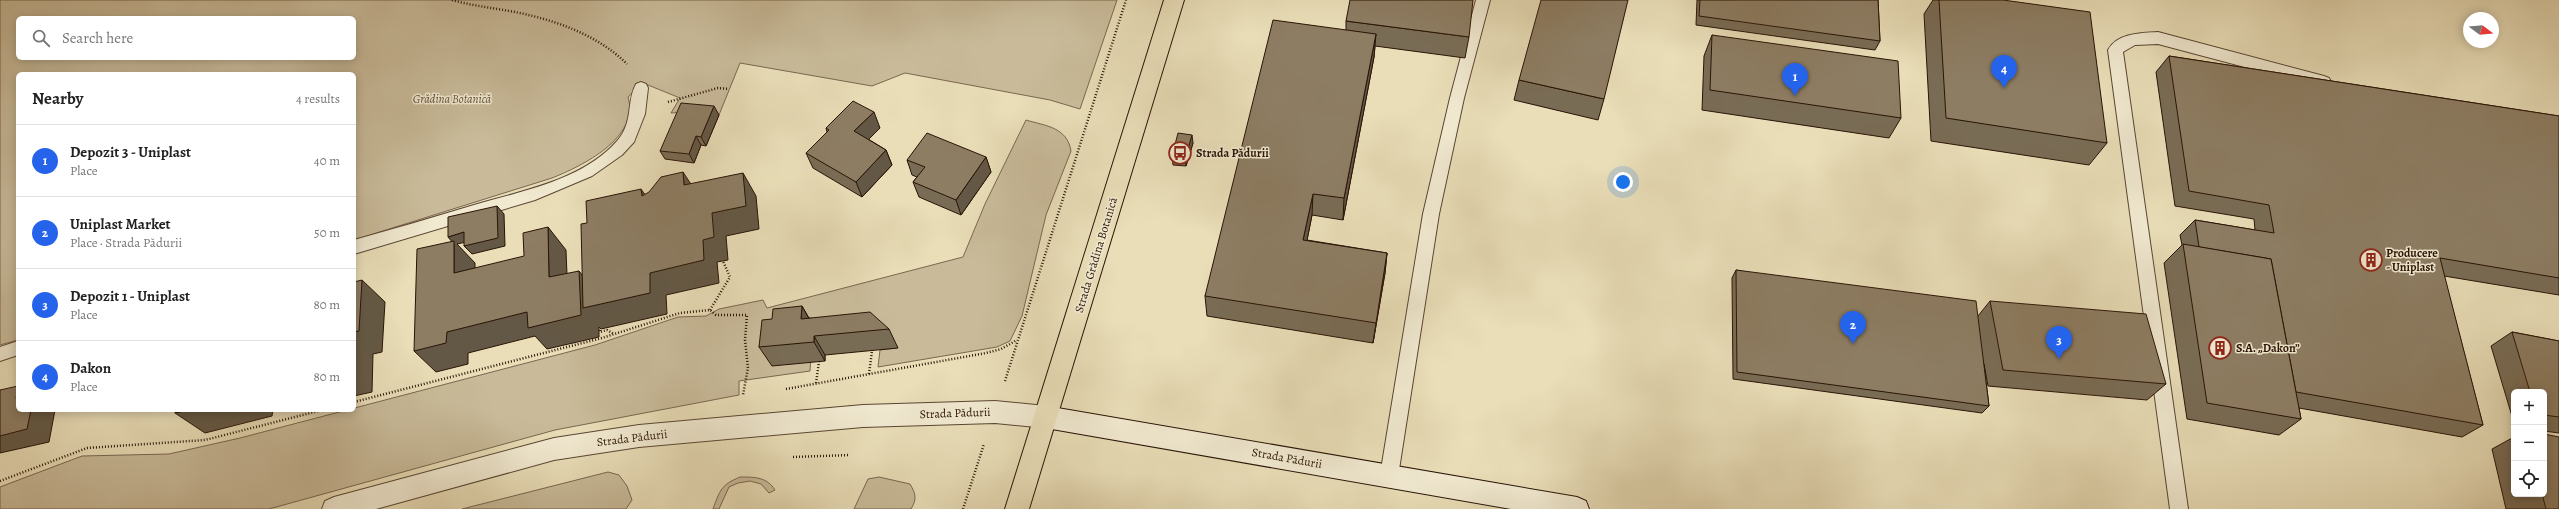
<!DOCTYPE html>
<html lang="en">
<head>
<meta charset="utf-8">
<style>
  :root { --surface:#fff; --page:#f6f6f6; --text:#222; --muted:#767676; --line:#e0e0e0; --accent:#2563eb }
  body { margin:0; font-family:Alegreya,serif; background:var(--page); color:var(--text) }
  .controls { position:absolute; right:12px; bottom:12px; display:grid; overflow:hidden; border-radius:6px; box-shadow:0 2px 10px #0003 }
  .controls button { width:36px; height:36px; display:grid; place-items:center; padding:0; border:0; border-bottom:1px solid var(--line); background:var(--surface); color:var(--text); font:20px sans-serif }
  .compass { position:absolute; left:2463px; top:12px; width:36px; height:36px; border-radius:50%; background:var(--surface); box-shadow:0 2px 10px #0003; rotate:106deg }
  .you { position:absolute; left:1623px; top:182px; width:14px; height:14px; margin:-10px; border:3px solid #fff; border-radius:50%; background:#1a73e8; box-shadow:0 0 0 6px #1a73e833 }
  .badge { display:grid; place-items:center; width:26px; height:26px; border-radius:50%; background:var(--accent); color:#fff; font-size:13px; font-weight:700 }
  .pin { position:absolute; translate:-50% -33px; filter:drop-shadow(0 1px 2px #0008) }
  .pin::after { content:''; position:absolute; top:21px; width:14px; height:12px; background:inherit; clip-path:polygon(0 0,100% 0,50% 100%) }
  .list { margin:0; padding:0; list-style:none }
  h2 { display:flex; justify-content:space-between; align-items:center; height:52px; margin:0; padding:0 16px; font-size:17px }
  h2 small { font-size:13px; font-weight:400; color:var(--muted) }
  .list li { display:grid; grid-template-columns:26px 1fr auto; gap:12px; align-items:center; box-sizing:border-box; height:72px; padding:0 16px; border-top:1px solid var(--line) }
  .list b { display:block; font-size:15px; white-space:nowrap }
  .list p { margin:0; font-size:13px; white-space:nowrap; color:var(--muted) }
  .list em { font-size:13px; font-style:normal; color:var(--muted) }
  .icon { flex:none; width:22px; height:22px; fill:none; stroke:currentColor; stroke-width:2; stroke-linecap:round; stroke-linejoin:round }
  .map { position:relative; flex:none; width:2559px; height:509px; overflow:hidden }
  .search { position:absolute; background:var(--surface); box-shadow:0 2px 10px #0003; left:16px; top:16px; width:340px; height:44px; display:flex; align-items:center; gap:10px; box-sizing:border-box; padding:0 14px; border-radius:6px; color:var(--muted); font-size:15px }
  .panel { position:absolute; background:var(--surface); box-shadow:0 2px 10px #0003; left:16px; top:72px; width:340px; height:340px; border-radius:6px }
  .map>svg:first-child { display:block }
</style>
</head>
<body>
<div class="map">
<svg width="2559" height="509" viewBox="0 0 2559 509">
  <rect width="100%" height="100%" fill="#e9deb8"/>
  <filter id="stains"><feTurbulence type="fractalNoise" baseFrequency=".005" numOctaves="4"/><feColorMatrix values="0 0 0 0 .2 0 0 0 0 .09 0 0 0 0 .02 0 0 0 .5 -.17"/></filter>
  <radialGradient id="worn" r=".72"><stop offset=".6" stop-color="#630" stop-opacity="0"/><stop offset="1" stop-color="#630" stop-opacity=".3"/></radialGradient>
  <g fill="#c9bb9a" stroke="#7a6750" fill-rule="evenodd">
    <path d="M0,0H1117L1080,109L1050,100L905,73L872,86L740,63L719,115L686,112L671,113L680,98L643,83L628,97C640,138 582,166 552,178L354,240V74H18V340L0,345ZM18,18H354V58H18Z"/>
    <path d="M1026,120C1046,126 1067,127 1071,151L1046,215L1022,316L1010,341L997,347L878,367L880,350L897,348L812,338L810,371L739,381V395L555,430L269,509H0V487L82,456L169,454L240,438L595,345L678,317L706,316L719,309L763,300L767,308L963,257L985,204Z"/>
    <path d="M608,472L619,475L627,486L632,500L626,509H462Z"/>
    <path d="M740,477C755,477 767,477 775,490L769,493L761,484L750,481L738,483L729,487L719,509H713C720,490 721,485 740,477Z"/>
    <path d="M879,477L910,484C916,494 917,499 911,509H854L868,479Z"/>
  </g>
  <g fill="none" stroke-linecap="round" stroke-linejoin="round">
    <g stroke="#5a4632" stroke-width="2">
      <g id="service">
        <path d="M1476,0H1490L1464,98L1439,214L1398,476L1395,482L1389,484L1383,482L1380,476L1423,214L1450,98Z"/>
        <path d="M2158,32L2324,76L2329,78L2331,82L2329,86L2324,88L2158,44L2135,45L2123,52L2188,509H2170L2108,50C2117,33 2141,33 2158,32Z"/>
        <path d="M641,82L646,84L648,88L645,114L634,142L622,155L592,176L535,200L354,254V240C394,229 434,217 474,205C522,191 583,180 617,141C634,122 626,102 636,84Z"/>
        <path d="M18,341V355L0,361V347Z"/>
      </g>
    </g>
    <g stroke="#5a4632" stroke-width="2">
      <path id="minor" d="M995,401L1046,406L1054,409L1058,417L1054,425L1046,428L995,423L863,427L639,447L554,460L376,509H322L325,501L334,497L554,438L639,425L863,405Z"/>
    </g>
    <g stroke="#2a1306" stroke-width="2">
      <path id="secondary" d="M1046,406L1577,497L1586,501L1589,509H1511L1046,428L1038,425L1034,417L1038,409Z"/>
    </g>
    <g stroke="#2a1306" stroke-width="2">
      <path id="primary" d="M1164,0H1184L1029,509H1005Z"/>
    </g>
    <g stroke="#2a1306" stroke-width="2.5" stroke-dasharray="1 2" stroke-linecap="butt">
      <path d="M452,0C473,6 494,8 515,12C555,20 598,35 627,64"/>
      <path d="M668,102L718,88L729,89"/>
      <path d="M710,310L730,277L723,261"/>
      <path d="M600,327V332L607,330L614,334"/>
      <path d="M869,374L872,351"/>
      <path d="M1005,381L1126,0"/>
      <path d="M816,383L819,362"/>
      <path d="M786,389L986,353L1001,349L1017,340"/>
      <path d="M354,402L602,338L680,313L710,310L716,315H747L745,340L748,368L743,395"/>
      <path d="M793,457L850,455"/>
      <path d="M0,481L87,448L205,440L322,410"/>
      <path d="M963,509L984,444"/>
    </g>
    <use href="#service" fill="#f1ead1" fill-rule="evenodd"/>
    <use href="#minor" fill="#f1ead1" fill-rule="evenodd"/>
    <use href="#secondary" fill="#f1ead1" fill-rule="evenodd"/>
    <use href="#primary" fill="#e9deb8" fill-rule="evenodd"/>
  </g>
  <g fill="#796c55" stroke="#2a1306">
    <path d="M1697,0H1878L1880,41L1875,50L1696,25Z"/>
    <path d="M1933,0H2003L2107,143L2089,165L1931,141L1924,14Z"/>
    <path d="M1346,21L1469,37L1465,58L1375,46L1374,57L1343,220L1312,215L1307,240L1387,253L1385,273L1373,343L1207,316L1205,296L1346,30Z"/>
    <path d="M1712,35L1901,118L1889,138L1702,110L1704,56Z"/>
    <path d="M2169,56L2559,116V295L2444,276L2483,425L2462,437L2299,408L2301,419L2279,435L2187,419L2164,263L2182,245L2180,235L2195,220L2255,230L2254,219L2175,206L2156,72Z"/>
    <path d="M1519,80L1604,99L1598,120L1514,100Z"/>
    <path d="M719,115L706,146L701,145L694,163L665,159L660,151Z"/>
    <path d="M826,128H880L868,139L886,150L892,165L862,197L813,168L806,153L827,132Z"/>
    <path d="M1193,143L1186,166L1173,165L1172,156Z"/>
    <path d="M986,157L991,172L961,215L919,197L913,182L917,177L912,175L907,160Z"/>
    <path d="M1736,270L1978,316L1990,301L2166,384L2147,400L1988,386L1984,364L1989,406L1982,413L1733,379L1732,278Z"/>
    <path d="M802,306L809,318L889,329L898,348L825,355V361L772,366L759,347L772,319Z"/>
    <path d="M2512,332L2559,341V433L2544,431V392H2514V423L2491,346Z"/>
    <path d="M2514,437V494H2544L2559,509H2506L2492,449Z"/>
  </g>
  <g fill="#635845" stroke="#2a1306">
    <path d="M1376,34L1374,57L1343,220L1344,198Z"/>
    <path d="M714,106L719,115L706,146L701,137Z"/>
    <path d="M874,112L880,128L861,147L854,131Z"/>
    <path d="M1192,135L1193,143L1186,166L1185,158Z"/>
    <path d="M696,136L701,145L694,163L689,154Z"/>
    <path d="M886,150L892,165L862,197L856,182Z"/>
    <path d="M986,157L991,172L961,215L956,200Z"/>
    <path d="M683,172L698,195L684,185Z"/>
    <path d="M743,173L756,196L759,229L726,236L728,260L717,262L719,283L666,295L667,314L601,329L599,327V337L547,349L535,336L468,353V364L436,372L414,351L447,332L579,271L597,293L650,273L703,240L712,213Z"/>
    <path d="M641,189L657,212L642,196Z"/>
    <path d="M1313,194L1312,215L1303,261V240Z"/>
    <path d="M497,206L504,214L505,246L472,254L464,246Z"/>
    <path d="M548,227L566,250L568,299L549,277Z"/>
    <path d="M464,232L471,241L457,244L475,263V295L454,273V244L448,237Z"/>
    <path d="M1387,253L1385,273L1373,343L1376,323Z"/>
    <path d="M362,280L385,302L382,352L373,354L372,392L354,396V332Z"/>
    <path d="M802,306L813,326L801,319Z"/>
    <path d="M814,336L825,355V361L814,342Z"/>
    <path d="M31,410H55L49,442L0,453V436Z"/>
    <path d="M188,410H273L272,416L205,433L175,413Z"/>
  </g>
  <g fill="#8d7d63" stroke="#2a1306">
    <path d="M1350,0H1473L1469,37L1346,21Z"/>
    <path d="M1541,0H1628L1604,99L1519,80Z"/>
    <path d="M1700,0H1878L1880,41L1699,16Z"/>
    <path d="M1939,0H2003L2090,12L2107,143L1946,118Z"/>
    <path d="M1273,20L1376,34L1344,198L1313,194L1303,240L1387,253L1376,323L1205,296Z"/>
    <path d="M1712,35L1898,61L1901,118L1710,90Z"/>
    <path d="M2169,56L2559,116V278L2440,258L2483,425L2296,392L2271,259L2199,247L2195,220L2274,233L2269,205L2189,191Z"/>
    <path d="M853,101L874,112L854,131L886,150L856,182L806,153L829,130L826,128Z"/>
    <path d="M681,103L714,106L701,137L696,136L689,154L660,151Z"/>
    <path d="M927,133L986,157L956,200L913,182L925,167L907,160Z"/>
    <path d="M1178,133L1192,135L1185,158L1172,156Z"/>
    <path d="M683,172L684,185L743,173L746,206L712,213L714,237L703,240L704,260L650,273V293L583,308L581,224L587,223L586,201L641,189L642,196L649,192L661,177Z"/>
    <path d="M497,206L498,238L464,246V232L448,237V217Z"/>
    <path d="M548,227L549,277L579,271L581,315L528,328L527,312L447,332L446,343L414,351L417,249L454,241V273L524,256L523,233Z"/>
    <path d="M2183,244L2271,259L2301,419L2207,403Z"/>
    <path d="M1736,270L1976,301L1989,406L1737,372Z"/>
    <path d="M362,280L359,331L354,332V282Z"/>
    <path d="M1990,301L2146,314L2166,384L2003,370Z"/>
    <path d="M802,306L801,319L870,312L889,329L814,336V342L759,347L762,320L772,319L773,309Z"/>
    <path d="M2512,332L2559,341V417L2544,415V392H2530Z"/>
    <path d="M18,386V391L16,398L18,397V410H31L27,429L0,436V390Z"/>
    <path d="M175,410H188L175,413Z"/>
    <path d="M2544,434L2559,437V509H2546L2542,494H2544Z"/>
  </g>
  <defs>
    <g id="bus-ring" transform="scale(1.15)"><circle r="9.5" fill="#f1ead1" stroke="#8f2418" stroke-width="1.5"/><path d="M-5-6H5V4H4V6H2V4H-2V6H-4V4H-5ZM-3.5-4V0h7V-4ZM-3.5 1.2v1.5H-2V1.2ZM2 1.2v1.5H3.5V1.2Z" fill="#8f2418"/></g>
    <g id="building-ring" transform="scale(1.15)"><circle r="9.5" fill="#f1ead1" stroke="#8f2418" stroke-width="1.5"/><path d="M-4-6H4V6H1V3H-1V6H-4ZM-2.5-4.3h1.7v1.8h-1.7ZM.8-4.3h1.7v1.8H.8ZM-2.5-1h1.7V.8h-1.7ZM.8-1h1.7V.8H.8Z" fill="#8f2418"/></g>
  </defs>
  <g fill-rule="evenodd">
    <use href="#bus-ring" x="1180" y="153"/>
    <use href="#building-ring" x="2371" y="260"/>
    <use href="#building-ring" x="2220" y="348"/>
  </g>
  <g text-anchor="middle" dominant-baseline="central" stroke-width="3" stroke-linejoin="round" paint-order="stroke">
    <g font-size="12" font-style="italic" fill="#624e3a" stroke="#f1ead1">
      <text x="452" y="99">Grădina Botanică</text>
    </g>
    <g font-size="12" font-weight="bold" fill="#2a1306" stroke="#f1ead1" text-anchor="start">
      <text x="1196" y="153">Strada Pădurii</text>
      <text x="2386" y="253">Producere<tspan x="2386" dy="14">- Uniplast</tspan></text>
      <text x="2236" y="348">S.A. „Dakon”</text>
    </g>
    <g font-size="12" fill="#2a1306" stroke="#f1ead1">
      <text transform="translate(1096 255) rotate(-73)">Strada Grădina Botanică</text>
      <text transform="translate(955 413) rotate(-2)">Strada Pădurii</text>
      <text transform="translate(632 438) rotate(-7)">Strada Pădurii</text>
      <text transform="translate(1287 458) rotate(10)">Strada Pădurii</text>
    </g>
  </g>
  <rect width="100%" height="100%" filter="url(#stains)"/>
  <rect width="100%" height="100%" fill="url(#worn)"/>
</svg>
<div class="controls">
<button>+</button>
<button>−</button>
<button><svg class="icon" aria-label="locate" viewBox="0 0 24 24"><circle cx="12" cy="12" r="6"/><path d="M12 2v4M12 18v4M2 12h4M18 12h4"/></svg></button>
</div>
<svg class="compass" viewBox="-18 -18 36 36"><path d="M0-13l5 13h-10z" fill="#e53935"/><path d="M0 13l5-13h-10z" fill="#767676"/></svg>
<div class="you"></div>
<div class="pin badge" style="left:1795px;top:96px">1</div>
<div class="pin badge" style="left:1853px;top:344px">2</div>
<div class="pin badge" style="left:2059px;top:359px">3</div>
<div class="pin badge" style="left:2004px;top:88px">4</div>
<div class="search"><svg class="icon" aria-label="search" viewBox="0 0 24 24"><circle cx="10" cy="10" r="6"/><path d="M15 15l6 6"/></svg>Search here</div>
<section class="panel">
<h2>Nearby<small>4 results</small></h2>
<ul class="list">
<li><span class="badge">1</span><div><b>Depozit 3 - Uniplast</b><p>Place</p></div><em>40 m</em></li>
<li><span class="badge">2</span><div><b>Uniplast Market</b><p>Place · Strada Pădurii</p></div><em>50 m</em></li>
<li><span class="badge">3</span><div><b>Depozit 1 - Uniplast</b><p>Place</p></div><em>80 m</em></li>
<li><span class="badge">4</span><div><b>Dakon</b><p>Place</p></div><em>80 m</em></li>
</ul>
</section>
</div>
</body>
</html>
